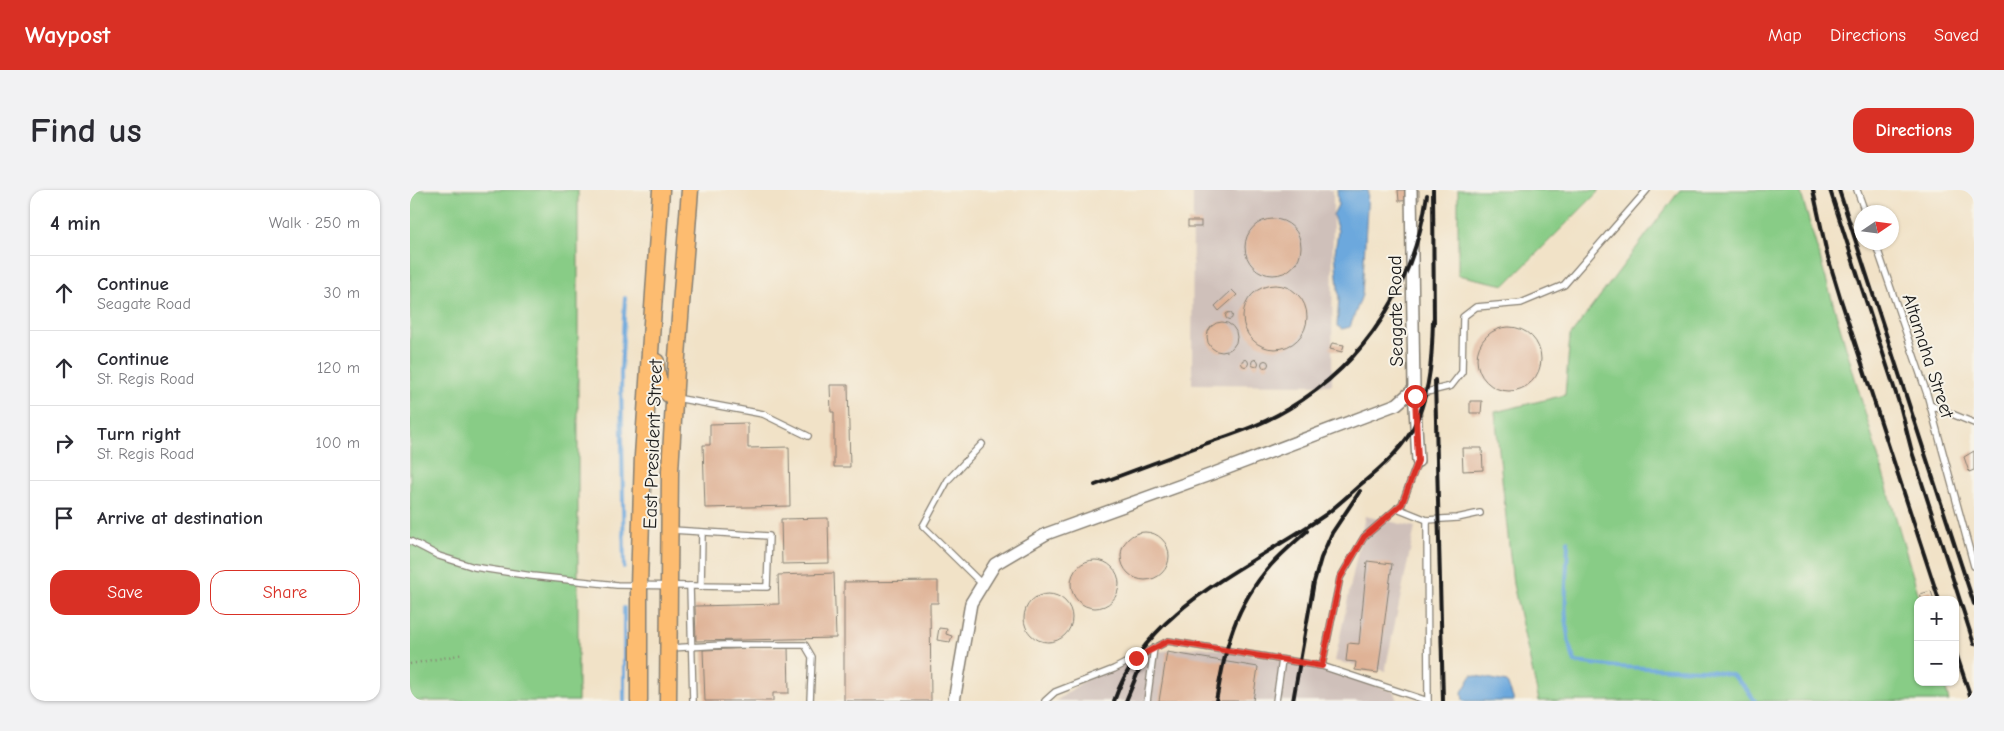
<!DOCTYPE html>
<html lang="en">
<head>
<meta charset="utf-8">
<style>
  :root { --surface:#fff; --page:#f2f2f3; --text:#2b2b33; --muted:#7c7c81; --line:#e1e1e2; --accent:#d93025 }
  body { margin:0; font-family:"Comic Neue",sans-serif; background:var(--page); color:var(--text) }
  .controls { position:absolute; right:15px; bottom:15px; display:grid; overflow:hidden; border-radius:10px; box-shadow:0 1px 4px #0004 }
  .controls button { width:45px; height:45px; display:grid; place-items:center; padding:0; border:0; border-bottom:1px solid var(--line); background:var(--surface); color:var(--text); font:25px sans-serif }
  .compass { position:absolute; left:1444px; top:15px; width:45px; height:45px; border-radius:50%; background:var(--surface); box-shadow:0 1px 4px #0004; rotate:77deg }
  .stop { position:absolute; width:15px; height:15px; margin:-11px; border:4px solid #d93025; border-radius:50%; background:#fff }
  .stop.end { background:#d93025; border-color:#fff; box-shadow:0 1px 5px #0008 }
  .list { margin:0; padding:0; list-style:none }
  h2 { display:flex; justify-content:space-between; align-items:center; height:65px; margin:0; padding:0 20px; font-size:21px }
  h2 small { font-size:16px; font-weight:400; color:var(--muted) }
  .list li { display:grid; grid-template-columns:32px 1fr auto; gap:15px; align-items:center; box-sizing:border-box; height:75px; padding:0 20px; border-top:1px solid var(--line) }
  .list b { display:block; font-size:19px; white-space:nowrap }
  .list p { margin:0; font-size:16px; white-space:nowrap; color:var(--muted) }
  .list em { font-size:16px; font-style:normal; color:var(--muted) }
  .actions { display:flex; gap:10px; padding:15px 20px }
  .actions a { flex:1; padding:11px 0; border:1px solid var(--accent); border-radius:15px; text-align:center; font-size:18px; color:var(--accent) }
  .actions .main { background:var(--accent); color:#fff }
  .icon { flex:none; width:28px; height:28px; fill:none; stroke:currentColor; stroke-width:2; stroke-linecap:round; stroke-linejoin:round }
  .map { position:relative; flex:none; width:1564px; height:511px; overflow:hidden; border-radius:15px }
  header { display:flex; align-items:center; gap:30px; box-sizing:border-box; height:70px; padding:0 25px; background:var(--accent); color:#fff }
  header strong { font-size:24px }
  nav { display:flex; gap:28px; margin-inline-start:auto; font-size:18px }
  .intro { display:flex; align-items:center; justify-content:space-between; box-sizing:border-box; height:120px; padding:0 30px }
  h1 { margin:0; font-size:35px }
  .button { padding:12px 22px; border-radius:15px; background:var(--accent); color:#fff; font-size:18px; font-weight:700 }
  main { display:flex; gap:30px; padding:0 30px }
  aside { flex:1; background:var(--surface); border-radius:15px; box-shadow:0 1px 4px #0004 }
  .map>svg:first-child { display:block }
</style>
</head>
<body>
<header>
<strong>Waypost</strong>
<nav><a>Map</a><a>Directions</a><a>Saved</a></nav>
</header>
<div class="intro"><h1>Find us</h1><a class="button">Directions</a></div>
<main>
<aside>
<h2>4 min<small>Walk · 250 m</small></h2>
<ul class="list">
<li><svg class="icon" aria-label="ahead" viewBox="0 0 24 24"><path d="M12 20V5M6 11l6-6 6 6"/></svg><div><b>Continue</b><p>Seagate Road</p></div><em>30 m</em></li>
<li><svg class="icon" aria-label="ahead" viewBox="0 0 24 24"><path d="M12 20V5M6 11l6-6 6 6"/></svg><div><b>Continue</b><p>St. Regis Road</p></div><em>120 m</em></li>
<li><svg class="icon" aria-label="right" viewBox="0 0 24 24"><path d="M7 20v-9h11M14 6l5 5-5 5"/></svg><div><b>Turn right</b><p>St. Regis Road</p></div><em>100 m</em></li>
<li><svg class="icon" aria-label="arrive" viewBox="0 0 24 24"><path d="M6 21V4h12l-3 4 3 4H6"/></svg><div><b>Arrive at destination</b></div></li>
</ul>
<div class="actions"><a class="main">Save</a><a>Share</a></div>
</aside>
<div class="map">
<svg width="1564" height="511" viewBox="0 0 1564 511">
  <rect width="100%" height="100%" fill="#f7f3e8"/>
  <filter id="ink" filterUnits="userSpaceOnUse"><feTurbulence type="fractalNoise" baseFrequency=".02" numOctaves="2"/><feDisplacementMap in="SourceGraphic" scale="10" xChannelSelector="R" yChannelSelector="G"/><feConvolveMatrix kernelMatrix="1 2 1 2 8 2 1 2 1" color-interpolation-filters="sRGB"/></filter>
  <filter id="wash" filterUnits="userSpaceOnUse"><feTurbulence type="fractalNoise" baseFrequency=".0096" numOctaves="4" result="noise"/><feDisplacementMap in="SourceGraphic" scale="20" xChannelSelector="R" yChannelSelector="G"/><feGaussianBlur stdDeviation="1.12" result="paint"/><feColorMatrix in="noise" values="0 0 0 0 0 0 0 0 0 0 0 0 0 0 0 0 0 1.4 0 .05"/><feComposite in="paint" operator="in"/></filter>
  <g filter="url(#wash)">
    <rect width="100%" height="100%" fill="#f1e2c7"/>
    <g fill="#cfc0ba">
      <path d="M783,0H923L922,195L782,194Z"/>
      <path d="M955,326L1005,337L975,481L925,471Z"/>
      <path d="M791,457L912,476L984,502L987,511H646L675,490L735,463Z"/>
    </g>
    <g fill="#88cc86" stroke="#527451">
      <rect x="0" y="0" width="168" height="511"/>
      <path d="M1048,0H1190L1095,95L1048,85Z"/>
      <path d="M1270,0H1390L1510,410H1508V492H1534L1539,511H1129L1103,394L1085,222L1155,205L1160,146Z"/>
    </g>
    <g fill="#6ca8dd" stroke="#44627c">
      <path d="M927,0H958L952,105L940,137L932,139L927,136L929,109L925,62L928,41L923,25L928,15Z"/>
      <path d="M1062,485L1097,492L1104,511H1053L1052,502Z"/>
    </g>
    <g fill="none" stroke-linecap="round" stroke-linejoin="round">
      <g stroke="#6ca8dd" stroke-width="4">
        <path d="M1158,351C1157,389 1150,438 1165,472L1208,477L1295,480L1322,485L1335,497L1345,511"/>
        <path d="M214,377L211,183L215,108"/>
        <path d="M214,511V418"/>
      </g>
    </g>
    <g id="blocks">
      <g fill="#dfb296">
        <path d="M988,0H1009V10L989,11Z"/>
        <circle cx="863" cy="57" r="28"/>
        <rect x="778" y="31" width="13" height="6"/>
        <circle cx="865" cy="127" r="32"/>
        <path d="M822,100L827,105L809,121L805,116Z"/>
        <circle cx="819" cy="126" r="3.5"/>
        <circle cx="812" cy="147" r="15"/>
        <circle cx="1099" cy="169" r="32"/>
        <path d="M922,153L934,155L932,162L920,159Z"/>
        <circle cx="845" cy="173" r="3.5"/>
        <circle cx="835" cy="173" r="3.5"/>
        <circle cx="855" cy="174" r="3.5"/>
        <path d="M420,195H438L440,277H424V222H421Z"/>
        <path d="M1060,211H1072L1071,223H1060Z"/>
        <path d="M338,233V258L379,257L380,316L295,318L293,255H300V234Z"/>
        <path d="M1052,258H1072L1073,280L1053,281Z"/>
        <path d="M1564,261V280L1559,282L1554,267Z"/>
        <path d="M418,328L419,373L372,374L371,329Z"/>
        <circle cx="735" cy="366" r="24"/>
        <circle cx="685" cy="394" r="24"/>
        <path d="M957,371L982,374L968,483L945,480L946,472L936,471L938,453L949,454Z"/>
        <path d="M424,383L426,448L286,451L285,416L369,414L368,385Z"/>
        <path d="M528,391V413H520L521,511H434V392Z"/>
        <path d="M1521,401L1524,410H1512L1510,404Z"/>
        <circle cx="638" cy="428" r="24"/>
        <path d="M529,438L537,439L536,444L542,446L540,452L527,450Z"/>
        <path d="M378,457L379,503H363V511H295L293,460Z"/>
        <path d="M757,462L848,477L843,511H749Z"/>
      </g>
    </g>
  </g>
  <g filter="url(#ink)">
    <use href="#blocks" fill-opacity="0" stroke="#867f72" stroke-width="1"/>
    <g fill="none" stroke-linecap="round" stroke-linejoin="round">
      <g stroke="#867f72" stroke-width="8">
        <g id="service">
          <path d="M1447,0L1455,22"/>
          <path d="M1465,52L1517,204L1564,376"/>
          <path d="M1005,205L1041,196L1052,182L1053,127L1066,117L1111,113L1154,95L1237,0"/>
          <path d="M266,208L353,224L398,246"/>
          <path d="M1520,215L1564,233"/>
          <path d="M572,254L538,290L513,336L572,394"/>
          <path d="M987,318L1017,330L1047,328L1070,323"/>
          <path d="M1017,330L1018,510"/>
          <path d="M0,351L29,366L64,377L122,386L207,395L357,397L359,346L262,340"/>
          <path d="M280,396L283,511"/>
          <path d="M291,397L292,342"/>
          <path d="M260,458L313,455H395L402,467L400,511"/>
          <path d="M912,476L1018,511"/>
          <path d="M635,511L645,502L704,479L758,451L912,476L930,388L954,347L992,314L1008,271"/>
          <path d="M737,511L744,458"/>
          <path d="M866,511L872,470"/>
        </g>
      </g>
      <g stroke="#867f72" stroke-width="14">
        <g id="minor">
          <path d="M1001,0L1004,199L1008,271"/>
          <path d="M544,511L561,413L585,374L636,344L802,284L987,214L1004,199"/>
        </g>
      </g>
      <g stroke="#867f72" stroke-width="19">
        <g id="primary">
          <path d="M246,172C246,187 249,200 264,207"/>
          <path d="M229,511V395L233,266L251,0"/>
          <path d="M258,511L260,281L266,179L280,0"/>
        </g>
      </g>
      <path stroke="#867f72" stroke-width="2.5" stroke-dasharray="1 4" stroke-linecap="butt" d="M0,474L54,464"/>
      <use href="#service" stroke="#fff" stroke-width="5.5"/>
      <use href="#minor" stroke="#fff" stroke-width="11"/>
      <use href="#primary" stroke="#fdbc70" stroke-width="16"/>
      <g stroke="#1c1c1c" stroke-width="4">
        <path d="M1023,0L1024,135"/>
        <path d="M1403,0L1417,64L1431,110L1529,410"/>
        <path d="M1420,0L1491,219L1502,262L1564,454"/>
        <path d="M1429,0L1564,414"/>
        <path d="M1025,190L1033,511"/>
        <path d="M685,295C722,281 758,268 795,254C823,244 852,235 878,219C957,172 1004,95 1017,5"/>
        <path d="M1545,460L1562,511"/>
        <path d="M704,511C737,416 839,378 915,325C927,316 939,305 950,295C971,278 996,256 1007,230C1021,197 1022,165 1023,130"/>
        <path d="M716,511L735,465"/>
        <path d="M806,511C816,457 823,418 861,375C872,363 885,352 897,341"/>
        <path d="M883,511L904,392L911,368L922,343L950,301"/>
      </g>
    </g>
  </g>
  <g fill="none" stroke-linecap="round" stroke-linejoin="round" filter="url(#ink)">
    <path stroke="#d93025" stroke-width="6" d="M726,468L758,451L912,476L930,388L954,347L992,314L1008,271L1005,206"/>
  </g>
  <g text-anchor="middle" dominant-baseline="central" stroke-width="4" stroke-linejoin="round" paint-order="stroke">
    <g font-size="19" fill="#1c1c1c" stroke="#f7f3e8">
      <text transform="translate(986 121) rotate(-91)">Seagate Road</text>
      <text transform="translate(1518 166) rotate(72)">Altamaha Street</text>
      <text transform="translate(243 254) rotate(-88)">East President Street</text>
    </g>
  </g>
</svg>
<div class="controls">
<button>+</button>
<button>−</button>
</div>
<svg class="compass" viewBox="-18 -18 36 36"><path d="M0-13l5 13h-10z" fill="#e53935"/><path d="M0 13l5-13h-10z" fill="#7c7c81"/></svg>
<div class="stop" style="left:1005px;top:206px"></div>
<div class="stop end" style="left:726px;top:468px"></div>
</div>
</main>
</body>
</html>
